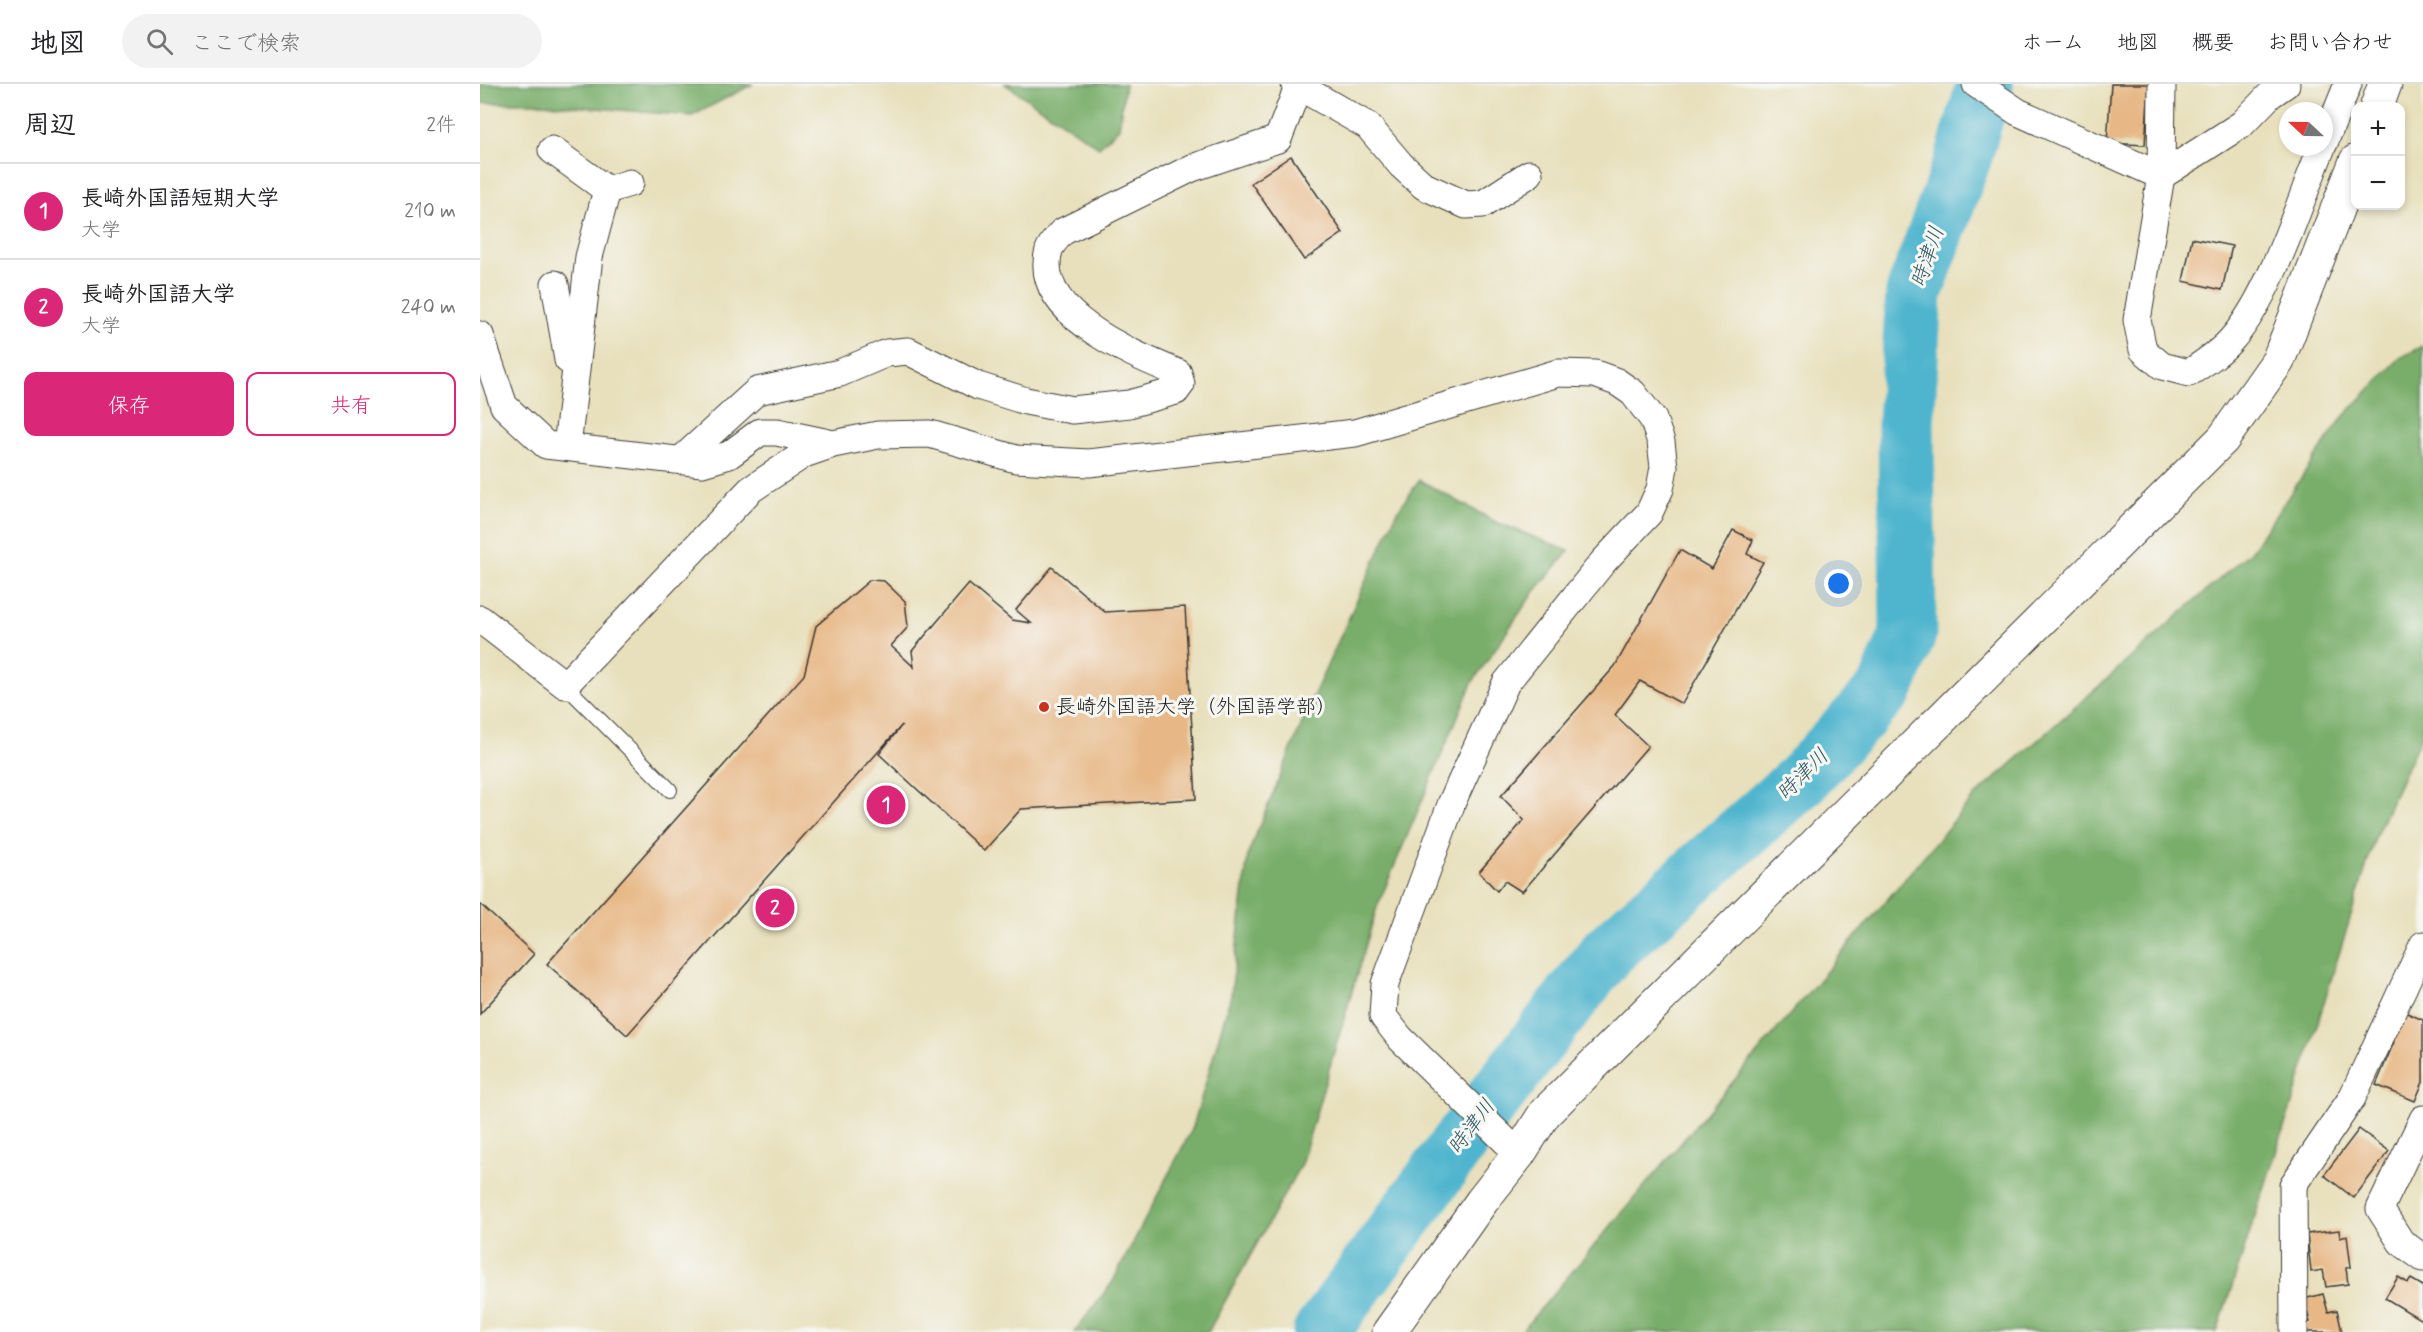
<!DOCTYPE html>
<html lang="ja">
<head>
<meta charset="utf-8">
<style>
  :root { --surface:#fff; --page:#f2f2f2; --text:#202124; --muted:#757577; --line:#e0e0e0; --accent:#db2777 }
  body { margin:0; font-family:Mynerve,"Klee One",sans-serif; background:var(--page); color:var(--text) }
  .controls { position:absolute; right:18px; top:18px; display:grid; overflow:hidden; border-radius:12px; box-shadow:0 3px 9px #0003 }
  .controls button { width:54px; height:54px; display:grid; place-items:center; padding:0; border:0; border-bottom:2px solid var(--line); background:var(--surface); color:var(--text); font:30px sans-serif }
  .compass { position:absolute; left:1799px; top:18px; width:54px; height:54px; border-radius:50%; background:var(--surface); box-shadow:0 3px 9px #0003; rotate:292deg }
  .you { position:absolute; left:1359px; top:500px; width:21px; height:21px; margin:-15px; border:4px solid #fff; border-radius:50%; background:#1a73e8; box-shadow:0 0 0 9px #1a73e833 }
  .badge { display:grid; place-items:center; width:39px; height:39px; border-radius:50%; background:var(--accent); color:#fff; font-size:20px; font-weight:700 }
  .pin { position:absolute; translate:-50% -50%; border:3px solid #fff; box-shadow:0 2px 6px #0006 }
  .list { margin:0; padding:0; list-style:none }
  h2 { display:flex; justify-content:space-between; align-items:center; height:78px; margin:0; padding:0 24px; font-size:26px }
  h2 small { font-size:20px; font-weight:400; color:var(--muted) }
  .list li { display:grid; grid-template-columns:39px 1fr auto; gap:18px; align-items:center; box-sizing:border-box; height:96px; padding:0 24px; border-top:2px solid var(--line) }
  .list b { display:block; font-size:22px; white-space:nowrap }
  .list p { margin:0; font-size:20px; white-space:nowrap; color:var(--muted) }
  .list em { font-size:20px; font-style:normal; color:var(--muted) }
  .actions { display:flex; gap:12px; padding:18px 24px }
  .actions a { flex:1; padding:14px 0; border:2px solid var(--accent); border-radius:12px; text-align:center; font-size:21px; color:var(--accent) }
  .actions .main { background:var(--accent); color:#fff }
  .icon { flex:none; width:33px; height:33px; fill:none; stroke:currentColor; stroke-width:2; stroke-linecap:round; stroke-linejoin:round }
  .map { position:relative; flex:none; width:1943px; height:1248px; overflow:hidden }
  header { display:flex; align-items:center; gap:36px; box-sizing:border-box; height:84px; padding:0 30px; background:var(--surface); border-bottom:2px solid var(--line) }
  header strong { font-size:28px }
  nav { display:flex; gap:33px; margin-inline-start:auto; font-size:21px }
  .search { width:420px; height:54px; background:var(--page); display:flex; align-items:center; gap:15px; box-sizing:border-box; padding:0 21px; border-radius:33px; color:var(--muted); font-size:22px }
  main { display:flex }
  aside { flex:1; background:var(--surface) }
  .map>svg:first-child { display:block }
</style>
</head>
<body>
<header>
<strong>地図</strong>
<div class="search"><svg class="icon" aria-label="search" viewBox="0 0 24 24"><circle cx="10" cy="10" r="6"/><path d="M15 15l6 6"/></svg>ここで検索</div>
<nav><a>ホーム</a><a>地図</a><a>概要</a><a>お問い合わせ</a></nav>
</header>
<main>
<aside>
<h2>周辺<small>2件</small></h2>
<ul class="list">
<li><span class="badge">1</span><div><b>長崎外国語短期大学</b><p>大学</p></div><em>210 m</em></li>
<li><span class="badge">2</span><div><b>長崎外国語大学</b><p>大学</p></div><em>240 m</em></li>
</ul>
<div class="actions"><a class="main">保存</a><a>共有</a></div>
</aside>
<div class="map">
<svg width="1943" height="1248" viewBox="0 0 1943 1248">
  <rect width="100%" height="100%" fill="#f6f6f2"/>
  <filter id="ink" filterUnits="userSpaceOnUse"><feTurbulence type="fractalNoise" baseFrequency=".0167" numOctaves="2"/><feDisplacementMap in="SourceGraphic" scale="12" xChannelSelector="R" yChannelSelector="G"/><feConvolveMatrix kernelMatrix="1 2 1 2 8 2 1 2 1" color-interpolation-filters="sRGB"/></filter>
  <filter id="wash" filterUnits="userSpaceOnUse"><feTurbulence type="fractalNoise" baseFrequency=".008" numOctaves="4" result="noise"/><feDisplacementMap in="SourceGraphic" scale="24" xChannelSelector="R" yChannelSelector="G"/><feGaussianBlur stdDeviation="1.35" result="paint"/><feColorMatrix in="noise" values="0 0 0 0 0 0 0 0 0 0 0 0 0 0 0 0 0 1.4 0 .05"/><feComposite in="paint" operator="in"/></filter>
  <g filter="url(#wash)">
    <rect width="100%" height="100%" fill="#e8e0bc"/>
    <g fill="#79ae6a" stroke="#4a6543" stroke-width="1.5">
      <path d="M0,0H273L212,32L55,19H0Z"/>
      <path d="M525,0H645L639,44L619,63Z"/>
      <path d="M1943,262V648L1896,751L1823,986L1737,1248H1041L1494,713L1771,467L1863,333L1920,274Z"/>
      <path d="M939,396L1016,438L1089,467L1051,512L992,599L897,823L821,1080L728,1248H594L632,1199L713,1043L751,911L768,770L832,615L917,428Z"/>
    </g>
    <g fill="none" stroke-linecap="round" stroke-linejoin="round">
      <path stroke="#4fb5ce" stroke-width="57" d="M841,1248L982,1055L1127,868L1321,696L1406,604L1428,550L1426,340L1434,209L1483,75L1505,0"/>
    </g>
    <g id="blocks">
      <g fill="#e7b886">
        <path d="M1631,0H1669L1665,61L1627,59Z"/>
        <path d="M811,72L863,149L824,176L771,99Z"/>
        <path d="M1712,154L1752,162L1742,206L1703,197Z"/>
        <path d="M1253,446L1273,456L1267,470L1283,478L1202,620L1160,597L1135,631L1168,662L1042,808L1025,797L1017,807L999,788L1044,736L1021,712L1135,582L1200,466L1232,485Z"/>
        <path d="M572,483L625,528L705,523L716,715L541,725L504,767L399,670L422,641L147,951L67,880L324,591L336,542L390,496L404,497L425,517L428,543L411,562L434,583L432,567L489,500L532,536L551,539L536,526Z"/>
        <path d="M0,820L54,870L0,930Z"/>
        <path d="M1920,926L1943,936V998L1935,1017L1896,1001L1914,958L1907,955Z"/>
        <path d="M1879,1045L1909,1067L1874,1114L1844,1091Z"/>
        <path d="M1859,1146L1860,1154L1867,1152L1871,1183L1866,1184L1868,1200L1846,1203L1843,1186L1831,1188L1827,1150Z"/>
        <path d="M1918,1193L1928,1199L1931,1195L1943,1202V1237L1905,1214Z"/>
        <path d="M1843,1210L1848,1228L1857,1226L1862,1248H1826L1824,1240L1830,1238L1824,1215Z"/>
      </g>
    </g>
  </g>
  <g filter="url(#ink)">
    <use href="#blocks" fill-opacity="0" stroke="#3b3934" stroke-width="1.5"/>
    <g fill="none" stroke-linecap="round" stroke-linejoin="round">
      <g stroke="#3b3934" stroke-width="16">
        <path id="service" d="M85,601L190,706"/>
      </g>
      <g stroke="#3b3934" stroke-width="29">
        <g id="minor">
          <path d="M815,0L888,42L921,81L944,102L986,121L1003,120L1049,90"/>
          <path d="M1496,0L1538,28L1681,92L1762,40L1790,11L1806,0"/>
          <path d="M1682,0L1681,92L1657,236L1663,266L1682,282L1709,289C1724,279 1740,269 1752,255C1791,211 1819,119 1842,63"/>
          <path d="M1844,59L1868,0"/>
          <path d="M72,66L127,106L109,173L87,363"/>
          <path d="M127,106L150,99"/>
          <path d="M75,200L88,276"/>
          <path d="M0,251L24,322L66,361L222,379L249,371L280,348H297L353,360"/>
          <path d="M201,376L277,307L360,289L407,269L428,267L498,302L546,317L592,326L649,320L696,307L701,300L698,289C655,271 551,230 569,166C571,160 578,153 582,148L712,84L798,55L818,3"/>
          <path d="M0,535L85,601L270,406L324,370L353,360L398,351L450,350L536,375L609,379L875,349L1078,289L1115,290L1137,298L1153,309L1173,335L1181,358L1184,383L1180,405L1169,429L1123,478L1026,599L972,718L905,900L903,932L920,954L1039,1070"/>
          <path d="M1943,1035L1900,1125L1921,1158L1943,1174"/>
          <path d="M1814,1248L1813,1101L1872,1014L1943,861"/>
        </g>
      </g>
      <g stroke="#3b3934" stroke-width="35">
        <g id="tertiary">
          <path d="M1897,22L1905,0"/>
          <path d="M909,1248L1002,1117L1039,1070L1065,1029L1743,355L1798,277L1876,77"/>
        </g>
      </g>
      <use href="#service" stroke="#fff" stroke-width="14"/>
      <use href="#minor" stroke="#fff" stroke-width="27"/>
      <use href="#tertiary" stroke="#fff" stroke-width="33"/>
    </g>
  </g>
  <circle fill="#c8321e" stroke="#f6f6f2" stroke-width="2" cx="564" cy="623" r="6"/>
  <g text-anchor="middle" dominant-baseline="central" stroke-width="6" stroke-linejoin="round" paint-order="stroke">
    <g font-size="20" fill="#1c1c1c" stroke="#f6f6f2" text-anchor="start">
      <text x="576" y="623">長崎外国語大学（外国語学部）</text>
    </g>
    <g font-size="21" font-style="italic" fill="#305963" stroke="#f6f6f2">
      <text transform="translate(1448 173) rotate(-71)">時津川</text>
      <text transform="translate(1323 691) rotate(-45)">時津川</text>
      <text transform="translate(992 1043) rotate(-53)">時津川</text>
    </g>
  </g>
</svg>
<div class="controls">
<button>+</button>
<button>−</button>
</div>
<svg class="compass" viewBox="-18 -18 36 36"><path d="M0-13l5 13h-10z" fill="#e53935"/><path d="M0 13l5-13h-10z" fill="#757577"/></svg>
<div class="you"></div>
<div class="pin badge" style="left:406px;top:721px">1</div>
<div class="pin badge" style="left:295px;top:824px">2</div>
</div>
</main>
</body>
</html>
